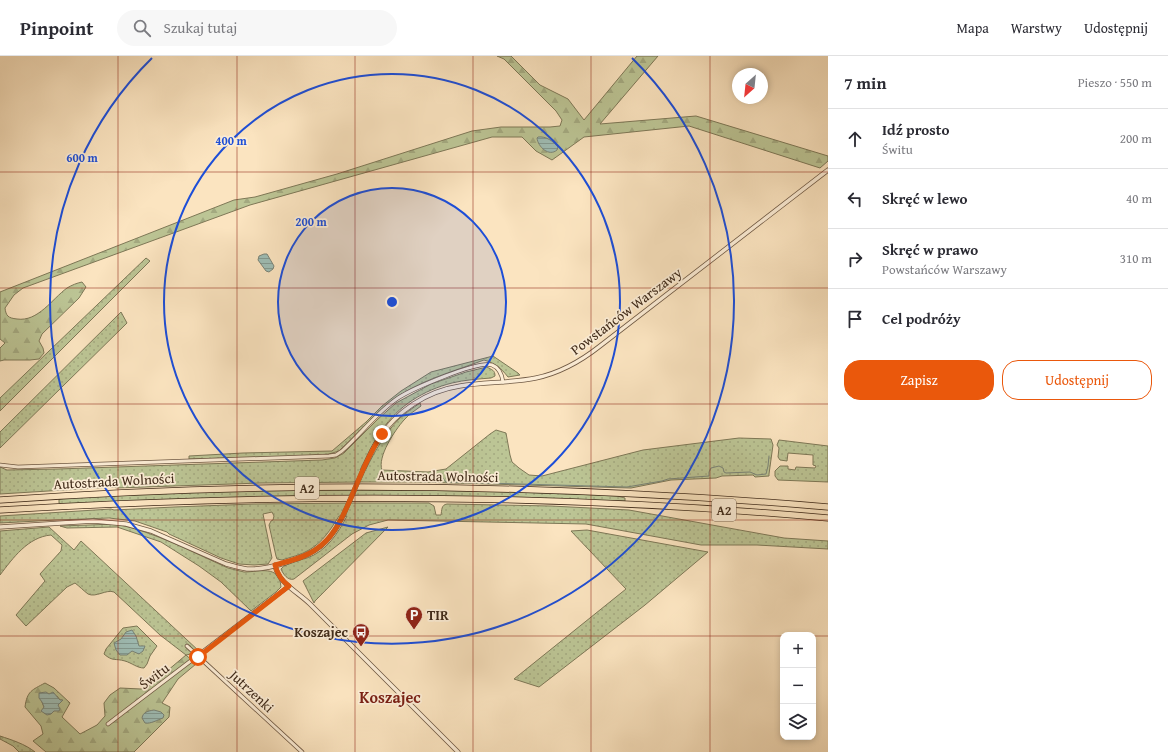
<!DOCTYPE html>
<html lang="pl">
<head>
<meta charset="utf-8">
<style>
  :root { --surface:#fff; --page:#f7f7f7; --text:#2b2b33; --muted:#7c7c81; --line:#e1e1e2; --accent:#ea580c }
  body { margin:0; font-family:"Gentium Book Plus",serif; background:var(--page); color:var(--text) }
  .controls { position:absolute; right:12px; bottom:12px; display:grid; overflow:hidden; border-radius:8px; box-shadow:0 2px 6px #0003 }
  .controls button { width:36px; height:36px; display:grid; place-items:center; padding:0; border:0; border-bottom:1px solid var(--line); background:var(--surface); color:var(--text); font:20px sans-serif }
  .compass { position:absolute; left:732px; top:12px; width:36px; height:36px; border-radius:50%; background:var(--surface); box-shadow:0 2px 6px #0003; rotate:207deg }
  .stop { position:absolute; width:12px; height:12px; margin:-9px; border:3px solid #ea580c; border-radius:50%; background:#fff }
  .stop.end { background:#ea580c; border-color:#fff; box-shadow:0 1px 4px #0008 }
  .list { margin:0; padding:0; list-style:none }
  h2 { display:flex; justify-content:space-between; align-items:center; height:52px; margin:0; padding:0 16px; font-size:17px }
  h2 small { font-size:13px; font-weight:400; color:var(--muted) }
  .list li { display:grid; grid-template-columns:26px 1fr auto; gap:12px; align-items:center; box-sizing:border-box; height:60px; padding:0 16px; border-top:1px solid var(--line) }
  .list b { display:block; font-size:15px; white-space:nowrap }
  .list p { margin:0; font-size:13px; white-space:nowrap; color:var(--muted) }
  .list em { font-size:13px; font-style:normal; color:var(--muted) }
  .actions { display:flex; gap:8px; padding:12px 16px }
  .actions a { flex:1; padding:9px 0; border:1px solid var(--accent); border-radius:16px; text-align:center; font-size:14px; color:var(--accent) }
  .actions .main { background:var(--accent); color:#fff }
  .icon { flex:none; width:22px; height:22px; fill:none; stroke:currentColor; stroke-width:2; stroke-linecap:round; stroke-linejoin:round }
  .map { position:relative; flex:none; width:828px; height:696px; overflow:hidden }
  header { display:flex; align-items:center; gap:24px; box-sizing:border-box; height:56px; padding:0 20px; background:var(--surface); border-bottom:1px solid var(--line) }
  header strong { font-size:19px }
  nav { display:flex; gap:22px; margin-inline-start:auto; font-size:14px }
  .search { width:280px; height:36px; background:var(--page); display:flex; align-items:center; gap:10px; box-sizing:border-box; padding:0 14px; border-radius:22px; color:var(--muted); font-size:15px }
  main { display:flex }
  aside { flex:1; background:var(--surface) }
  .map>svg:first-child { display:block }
</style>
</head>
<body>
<header>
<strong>Pinpoint</strong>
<div class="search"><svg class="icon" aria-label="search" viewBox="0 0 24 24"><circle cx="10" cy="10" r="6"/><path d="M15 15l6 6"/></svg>Szukaj tutaj</div>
<nav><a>Mapa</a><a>Warstwy</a><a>Udostępnij</a></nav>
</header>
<main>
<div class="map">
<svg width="828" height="696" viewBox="0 0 828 696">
  <defs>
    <pattern id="grass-dots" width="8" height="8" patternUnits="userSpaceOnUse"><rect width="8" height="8" fill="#bcc595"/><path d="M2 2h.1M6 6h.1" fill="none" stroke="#a3a980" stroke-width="1.8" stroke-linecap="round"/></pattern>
    <pattern id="forest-firs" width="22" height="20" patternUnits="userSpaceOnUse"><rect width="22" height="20" fill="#bcc595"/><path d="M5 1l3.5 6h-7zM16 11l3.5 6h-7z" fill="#a3a980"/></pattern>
    <pattern id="water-rules" width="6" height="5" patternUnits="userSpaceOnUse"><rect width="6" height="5" fill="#9fbeb6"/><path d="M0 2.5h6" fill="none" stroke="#839b93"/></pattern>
  </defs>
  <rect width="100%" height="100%" fill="#fbe4c0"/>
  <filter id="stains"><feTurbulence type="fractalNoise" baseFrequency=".005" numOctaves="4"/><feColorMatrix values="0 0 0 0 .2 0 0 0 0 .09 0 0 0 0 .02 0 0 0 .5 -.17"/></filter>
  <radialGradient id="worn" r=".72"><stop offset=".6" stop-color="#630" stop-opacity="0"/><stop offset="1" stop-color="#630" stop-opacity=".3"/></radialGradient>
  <g fill="url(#grass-dots)" stroke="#7e7857">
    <path d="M146,202L150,205L0,355V342Z"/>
    <path d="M121,256L127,267L0,392V376Z"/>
    <path d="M493,300L518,317L520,319L508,321C501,312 495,307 484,304C452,316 417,325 390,346L339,395L329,398L305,400L189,403V400L243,397L332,395L366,366L382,350L401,335L431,316Z"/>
    <path d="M487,311C492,314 495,314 495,320L491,322C478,323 464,324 452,327C424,334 398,350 382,374C373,386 367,400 360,414L366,413C375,395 385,377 399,363C405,357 413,352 420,347L421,350C416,354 409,358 404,364C395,374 377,401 382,414L428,416L446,413L490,378L496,374L506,377L510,399L512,406L519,412L529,419L542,420L643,394L739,382L771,383L773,389L769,418V420L755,421L753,419L722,420L716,422L671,424L631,432L416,426H362L261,427L117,432L113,431L0,438V411L7,414L58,413L322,404L335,402L344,397L378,363L396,347L431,328L466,316Z"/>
    <path d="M779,384L828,390V426L778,424L775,420V415L780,410H788V413L795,414L796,411L815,412L816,410L813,409V399L788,397L787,405L780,404L778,401L779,392L777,389Z"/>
    <path d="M296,434H417L518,436L617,440L625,442V445L419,440H296L160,444L62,448L59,447V443L77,441L234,435Z"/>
    <path d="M352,447H429L434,450L436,459H441C442,454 441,449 447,448L551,450L629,454L784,482L828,485V493L757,489H701L586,468L388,464L369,469L352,478L294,523C288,525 283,518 281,513C287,506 298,505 307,502C327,495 338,477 347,460H339C331,473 323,486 309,494C301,499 291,501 282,504L277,503L276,500L269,469L271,465L273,464L274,460L272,456L263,458L272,502L268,508L254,509L239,508L221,502L169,478L167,476L135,465L109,462L57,464L0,467V460L111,453L114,454L174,451L254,448Z"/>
    <path d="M116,468C155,476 192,496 228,512C233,513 239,515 244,516C260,516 279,508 281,531L276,536L251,555L221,526L199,510L161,486L117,471L67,472L60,470Z"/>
    <path d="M49,471L74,494L81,485L200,596L186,599L160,579L114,536C106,533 96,542 88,538C84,535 79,530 75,527L67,531L26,570L16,559L45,525L40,518L61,495L62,489L51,479C28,481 13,502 0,519V475Z"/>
    <path d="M388,471L315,545L314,547L303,525L366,477Z"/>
    <path d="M587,474L708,496L645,549L539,631L514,623L626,533L571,475Z"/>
    <path d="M137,570L157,590L150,600L147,608L144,612C137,612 132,607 125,605C115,602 113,606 104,598L106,593L123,572Z"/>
    <path d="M0,680C12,684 25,688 35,696H19L13,690L0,683Z"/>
  </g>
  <g fill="url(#forest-firs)" stroke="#7e7857" fill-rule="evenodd">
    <path d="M497,0H511L540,29L568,43L584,64L637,0H658L600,68L696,60L828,100V105L820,112L689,70L584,81L552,104L536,95L522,81H492L250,149L23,232L14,239L5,252C6,260 8,262 17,263C38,266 52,243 67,232C72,229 77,227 82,226L86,231L79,242L42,278L39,285L43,292L44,297L39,303L30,304H4L0,305V292L5,287L0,283V236L234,144L255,141L337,118L472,75L501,71H550L560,70L562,64L556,55L504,3Z"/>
    <path d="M186,599L196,608L178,623L162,647L170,651L169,661L134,696H46L33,685L43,678L41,670L25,651C27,635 32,634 45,627L54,632L70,647L62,661L80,678L97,669L105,660L104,647L110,639L120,632L141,633L148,631ZM57,640L60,644H62L51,658L44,651L42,646Z"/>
  </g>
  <g fill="url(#water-rules)" stroke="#798377">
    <path d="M538,81C546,80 553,85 558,91L557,94C549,101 538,91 537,82Z"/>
    <path d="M264,198H267L274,210L273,213L269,216L266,215L258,204L259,200Z"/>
    <path d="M132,574L136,580L139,590H145L143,595L139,598L132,595L127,599H120L116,594L114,587L121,583L126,576Z"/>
    <path d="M46,636L49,638L53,636L60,644H63L58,649L60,653L59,655H54L51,658L47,659L41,655L44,651L42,646L39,642V637Z"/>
    <path d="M154,654L161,656L164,659L163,662C157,664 151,668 145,667L142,662C143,656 148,655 154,654Z"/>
  </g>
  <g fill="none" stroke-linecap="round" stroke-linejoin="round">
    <path stroke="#798377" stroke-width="1" d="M442,421L446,426H449L627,431L662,425L668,423L709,420V416L711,412L719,410L723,412L724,416L726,417L750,416L757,419L766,418L768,410L769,400"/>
    <g stroke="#6e5843" stroke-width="4.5">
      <g id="minor">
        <path d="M0,409L18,411L329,400L336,399L342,395C361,378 377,356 398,342C412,333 478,304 492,309C500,312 502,319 503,326"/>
        <path d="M187,590L302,696"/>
        <path d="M108,668L289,530"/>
      </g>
    </g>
    <g stroke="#6e5843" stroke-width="5">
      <g id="tertiary">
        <path d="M363,414C368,403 372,393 378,384C396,355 427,335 460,330C485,326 511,327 536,322C560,317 581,305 600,290L828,114"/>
        <path d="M0,471L93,465L126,468L151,475L226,508C233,510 240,512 247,513C268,514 305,503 321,490C331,482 337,471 343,460"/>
        <path d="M275,509C278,527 298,536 310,548L458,696"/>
      </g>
    </g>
    <g stroke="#3f2a19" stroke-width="7">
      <g id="motorway">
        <path d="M0,444C275,424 553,428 828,451"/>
        <path d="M0,454C276,437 553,437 828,462"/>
      </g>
    </g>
    <use href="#minor" stroke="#fcedd6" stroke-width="3"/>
    <use href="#tertiary" stroke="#fcedd6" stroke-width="3.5"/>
    <use href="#motorway" stroke="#fbe4c0" stroke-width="5.5"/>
    <g stroke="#6e5843" stroke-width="5" stroke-linecap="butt">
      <path id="tertiary-bridge" d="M343,460L363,414"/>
    </g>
    <use href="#tertiary-bridge" stroke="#fcedd6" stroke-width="3.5"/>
  </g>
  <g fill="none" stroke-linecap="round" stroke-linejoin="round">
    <path stroke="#ea580c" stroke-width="5" d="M198,601L289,530C282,525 277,517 275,509C289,505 304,502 315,494C334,482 342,462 351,442C360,420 369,398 382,378"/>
  </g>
  <path fill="none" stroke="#8f2418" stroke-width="1" stroke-opacity="0.55" d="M118,0V696M237,0V696M355,0V696M473,0V696M591,0V696M710,0V696M0,116H828M0,232H828M0,348H828M0,464H828M0,580H783M813,580H828"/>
  <circle cx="392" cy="246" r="114" fill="#1d4ed8" fill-opacity=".12"/>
  <g fill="none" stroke="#1d4ed8" stroke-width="2">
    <circle cx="392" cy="246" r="114"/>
    <circle cx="392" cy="246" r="228"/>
    <path d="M632 2A342 342 0 1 1 152 2"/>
  </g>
  <defs>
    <g id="parking-pin" transform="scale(0.9)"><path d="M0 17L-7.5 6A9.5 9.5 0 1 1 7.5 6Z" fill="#8f2418" stroke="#fcedd6"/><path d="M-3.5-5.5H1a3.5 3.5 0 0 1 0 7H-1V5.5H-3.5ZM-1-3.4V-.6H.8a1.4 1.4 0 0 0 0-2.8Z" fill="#fff"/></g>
    <g id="bus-pin" transform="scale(0.9)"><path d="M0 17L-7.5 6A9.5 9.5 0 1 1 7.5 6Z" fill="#8f2418" stroke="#fcedd6"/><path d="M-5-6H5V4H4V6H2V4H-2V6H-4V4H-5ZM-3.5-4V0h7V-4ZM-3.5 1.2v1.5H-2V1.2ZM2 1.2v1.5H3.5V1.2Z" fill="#fff"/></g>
  </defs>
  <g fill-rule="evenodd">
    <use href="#parking-pin" x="414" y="559"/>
    <use href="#bus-pin" x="361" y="576"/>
  </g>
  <g text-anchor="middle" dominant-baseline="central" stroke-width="3.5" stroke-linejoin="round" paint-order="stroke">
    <g fill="#fcedd6" stroke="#786452" stroke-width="1">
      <rect x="295" y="421" width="24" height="22" rx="3"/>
      <rect x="712" y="443" width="24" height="22" rx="3"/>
    </g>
    <g font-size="13" font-weight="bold" fill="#3f2a19">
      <text x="307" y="432">A2</text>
      <text x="724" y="454">A2</text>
    </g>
    <g font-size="14" fill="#3f2a19" stroke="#fcedd6">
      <text transform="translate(626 255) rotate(-37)">Powstańców Warszawy</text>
      <text transform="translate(438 420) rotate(1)">Autostrada Wolności</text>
      <text transform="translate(114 425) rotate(-3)">Autostrada Wolności</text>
      <text transform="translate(154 620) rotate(-37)">Świtu</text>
      <text transform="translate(252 635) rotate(43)">Jutrzenki</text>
    </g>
    <g font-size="14" font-weight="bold" fill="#3f2a19" stroke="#fcedd6" text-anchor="start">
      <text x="427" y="559">TIR</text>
      <text x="348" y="576" text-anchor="end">Koszajec</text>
    </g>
    <g font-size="16" font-weight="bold" fill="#7a1f14" stroke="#fcedd6">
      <text x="390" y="641">Koszajec</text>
    </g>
  </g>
  <circle cx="392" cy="246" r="6" fill="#1d4ed8" stroke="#fcedd6" stroke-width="2"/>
  <g font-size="12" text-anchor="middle" font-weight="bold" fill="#1d4ed8" stroke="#fcedd6" stroke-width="3.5" stroke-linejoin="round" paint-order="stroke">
    <text x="231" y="89">400 m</text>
    <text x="82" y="106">600 m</text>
    <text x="311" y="170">200 m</text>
  </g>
  <rect width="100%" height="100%" filter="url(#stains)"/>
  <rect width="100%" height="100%" fill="url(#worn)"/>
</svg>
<div class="controls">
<button>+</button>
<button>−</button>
<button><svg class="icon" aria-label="layers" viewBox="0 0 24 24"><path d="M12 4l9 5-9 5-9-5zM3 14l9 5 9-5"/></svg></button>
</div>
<svg class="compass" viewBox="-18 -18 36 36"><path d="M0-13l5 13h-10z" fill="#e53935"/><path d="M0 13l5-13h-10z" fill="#7c7c81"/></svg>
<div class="stop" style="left:198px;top:601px"></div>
<div class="stop end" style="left:382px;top:378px"></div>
</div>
<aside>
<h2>7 min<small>Pieszo · 550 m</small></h2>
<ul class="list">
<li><svg class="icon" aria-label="ahead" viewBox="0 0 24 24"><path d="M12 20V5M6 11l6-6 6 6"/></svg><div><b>Idź prosto</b><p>Świtu</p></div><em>200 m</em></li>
<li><svg class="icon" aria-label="left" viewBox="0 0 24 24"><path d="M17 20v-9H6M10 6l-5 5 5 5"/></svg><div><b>Skręć w lewo</b></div><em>40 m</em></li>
<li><svg class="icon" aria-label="right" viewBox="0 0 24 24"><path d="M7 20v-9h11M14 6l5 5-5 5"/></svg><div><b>Skręć w prawo</b><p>Powstańców Warszawy</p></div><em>310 m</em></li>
<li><svg class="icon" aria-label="arrive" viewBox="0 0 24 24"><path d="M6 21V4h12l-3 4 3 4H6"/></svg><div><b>Cel podróży</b></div></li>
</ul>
<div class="actions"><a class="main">Zapisz</a><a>Udostępnij</a></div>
</aside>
</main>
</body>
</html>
